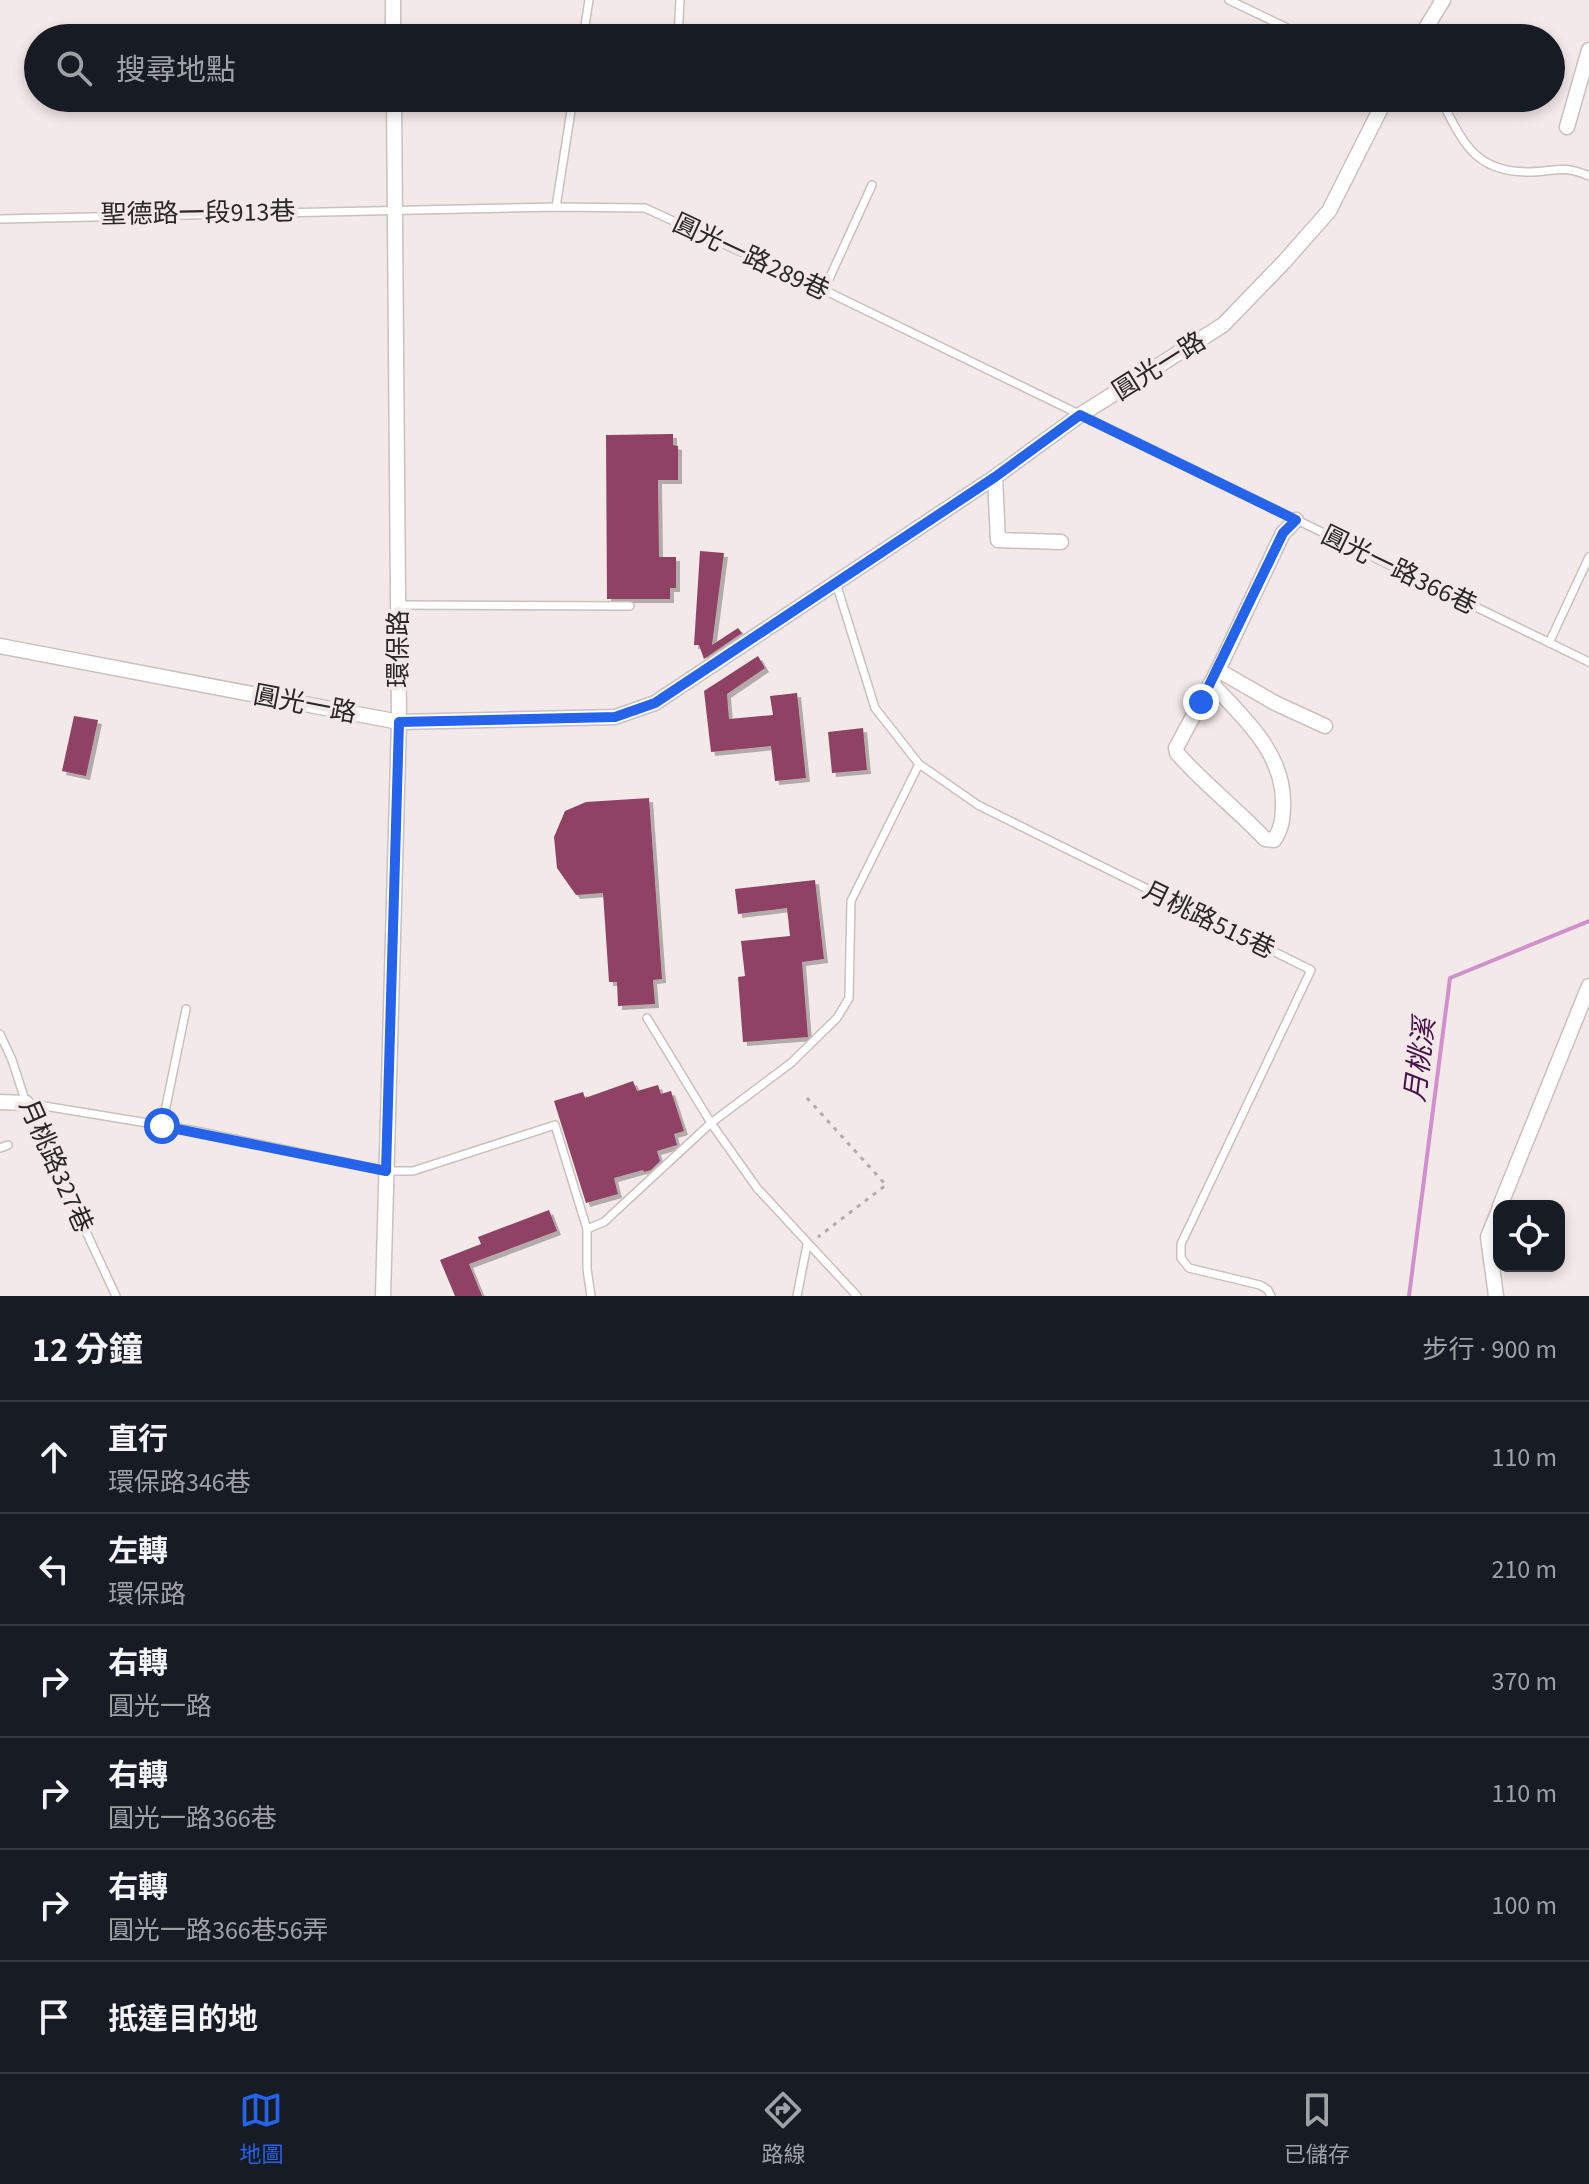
<!DOCTYPE html>
<html lang="zh-TW">
<head>
<meta charset="utf-8">
<style>
  :root { --surface:#171b24; --page:#242831; --text:#f1f3f6; --muted:#9ea1a6; --line:#363941; --accent:#2563eb }
  body { margin:0; font-family:"Source Sans 3","Noto Sans TC",sans-serif; background:var(--page); color:var(--text) }
  .controls { position:absolute; right:24px; bottom:24px; display:grid; overflow:hidden; border-radius:16px; box-shadow:0 4px 12px #0003 }
  .controls button { width:72px; height:72px; display:grid; place-items:center; padding:0; border:0; border-bottom:2px solid var(--line); background:var(--surface); color:var(--text); font:40px sans-serif }
  .stop { position:absolute; width:24px; height:24px; margin:-18px; border:6px solid #2563eb; border-radius:50%; background:#fff }
  .stop.end { background:#2563eb; border-color:#fff; box-shadow:0 2px 8px #0008 }
  .list { margin:0; padding:0; list-style:none }
  h2 { display:flex; justify-content:space-between; align-items:center; height:104px; margin:0; padding:0 32px; font-size:34px }
  h2 small { font-size:26px; font-weight:400; color:var(--muted) }
  .list li { display:grid; grid-template-columns:52px 1fr auto; gap:24px; align-items:center; box-sizing:border-box; height:112px; padding:0 32px; border-top:2px solid var(--line) }
  .list b { display:block; font-size:30px; white-space:nowrap }
  .list p { margin:0; font-size:26px; white-space:nowrap; color:var(--muted) }
  .list em { font-size:26px; font-style:normal; color:var(--muted) }
  .icon { flex:none; width:44px; height:44px; fill:none; stroke:currentColor; stroke-width:2; stroke-linecap:round; stroke-linejoin:round }
  .map { position:relative; flex:none; width:1589px; height:1296px; overflow:hidden }
  .search { position:absolute; background:var(--surface); box-shadow:0 4px 12px #0003; left:24px; right:24px; top:24px; height:88px; display:flex; align-items:center; gap:20px; box-sizing:border-box; padding:0 28px; border-radius:44px; color:var(--muted); font-size:30px }
  .sheet { height:776px; background:var(--surface) }
  nav { display:flex; justify-content:space-around; align-items:center; box-sizing:border-box; height:112px; border-top:2px solid var(--line); background:var(--surface); font-size:22px; color:var(--muted) }
  nav a { display:grid; justify-items:center; gap:4px }
  nav .on { color:var(--accent) }
  .map>svg:first-child { display:block }
</style>
</head>
<body>
<div class="map">
<svg width="1589" height="1296" viewBox="0 0 1589 1296">
  <defs>
    <filter id="shadow"><feDropShadow dx="4" dy="4" stdDeviation="0" flood-color="#0004"/></filter>
  </defs>
  <rect width="100%" height="100%" fill="#f2e9e8"/>
  <g fill="none" stroke-linecap="round" stroke-linejoin="round">
    <path stroke="#cf90cc" stroke-width="4" d="M1409,1296L1450,978L1589,921"/>
  </g>
  <g fill="#8f4263" filter="url(#shadow)">
    <path d="M673,434V445L678,446V480H658L659,557H676V588H670V599H607L606,435Z"/>
    <path d="M700,551L724,553L712,645L738,628L742,633L704,659L699,645H694Z"/>
    <path d="M758,656L765,668L727,694L729,719L773,715L770,696L797,693L806,778L775,781L771,746L711,752L704,691Z"/>
    <path d="M74,716L98,720L86,776L62,771Z"/>
    <path d="M863,728L867,770L832,773L828,732Z"/>
    <path d="M649,798L662,979L653,980L655,1004L618,1006L617,982H609L603,893L576,895L557,868L554,837L565,811L586,802Z"/>
    <path d="M815,880L824,959L802,962L808,1037L743,1042L738,977L745,976L741,941L790,936L787,908L738,914L735,889Z"/>
    <path d="M633,1081L637,1091L658,1085L661,1094L671,1091L684,1131L674,1134L677,1145L657,1151L660,1161L651,1170L644,1172L643,1170L614,1178L618,1194L586,1203L554,1101L583,1092L585,1098Z"/>
    <path d="M549,1210L557,1231L469,1264L482,1296H455L440,1260L481,1244L478,1237Z"/>
  </g>
  <g fill="none" stroke-linecap="round" stroke-linejoin="round">
    <g stroke="#c9c0c0" stroke-width="10">
      <g id="service">
        <path d="M1229,0L1308,38"/>
        <path d="M583,38L589,0"/>
        <path d="M678,38L680,0"/>
        <path d="M1440,98C1462,140 1473,172 1528,172C1554,172 1562,164 1589,176"/>
        <path d="M556,207L573,98"/>
        <path d="M0,219L556,207L645,208L824,290L1589,662"/>
        <path d="M824,290L872,185"/>
        <path d="M836,583L875,708L919,764L978,805L1311,970L1181,1244V1258L1189,1268L1260,1285L1268,1290L1271,1296"/>
        <path d="M398,605L630,606"/>
        <path d="M1549,643L1589,557"/>
        <path d="M647,1018L711,1123L757,1188L857,1296"/>
        <path d="M0,1034L12,1060L26,1103L116,1296"/>
        <path d="M26,1103L196,1131L386,1171H413L555,1125L587,1229V1269L591,1296"/>
        <path d="M162,1126L186,1009"/>
        <path d="M0,1148L8,1145"/>
        <path d="M587,1229L604,1222L711,1123L791,1063L837,1018L849,998L851,901L919,764"/>
        <path d="M797,1296L807,1245"/>
      </g>
    </g>
    <g stroke="#c9c0c0" stroke-width="17">
      <g id="minor">
        <path d="M393,0V38"/>
        <path d="M1420,38L1443,0"/>
        <path d="M1567,127L1589,50"/>
        <path d="M995,477L998,540L1061,542"/>
        <path d="M0,646L399,722L615,717L655,703L995,477L1080,415L1223,325L1284,262L1329,211L1386,98"/>
        <path d="M1218,670L1275,703L1325,726"/>
        <path d="M1211,683C1244,718 1284,753 1283,804C1283,818 1282,828 1274,840L1265,839C1237,809 1204,784 1177,753L1176,748L1218,670L1283,533L1296,520"/>
        <path d="M0,1102L26,1103"/>
        <path d="M1500,1206L1589,986"/>
        <path d="M383,1296L399,722L394,98"/>
        <path d="M1496,1296L1488,1237L1499,1210"/>
      </g>
    </g>
    <path stroke="#b2abab" stroke-width="3" stroke-dasharray="4 6" stroke-linecap="butt" d="M807,1098L886,1185L818,1237"/>
    <use href="#service" stroke="#fff" stroke-width="7"/>
    <use href="#minor" stroke="#fff" stroke-width="14"/>
  </g>
  <g fill="none" stroke-linecap="round" stroke-linejoin="round">
    <path stroke="#2563eb" stroke-width="10" d="M162,1126L386,1171L399,722L615,717L655,703L995,477L1080,415L1296,520L1283,533L1201,702"/>
  </g>
  <g text-anchor="middle" dominant-baseline="central" stroke-width="8" stroke-linejoin="round" paint-order="stroke">
    <g font-size="26" fill="#2a2727" stroke="#f2e9e8">
      <text transform="translate(198 213) rotate(-1)">聖德路一段913巷</text>
      <text transform="translate(751 257) rotate(25)">圓光一路289巷</text>
      <text transform="translate(1159 366) rotate(-32)">圓光一路</text>
      <text transform="translate(1399 570) rotate(26)">圓光一路366巷</text>
      <text transform="translate(398 649) rotate(-90)">環保路</text>
      <text transform="translate(305 704) rotate(11)">圓光一路</text>
      <text transform="translate(1209 920) rotate(26)">月桃路515巷</text>
      <text transform="translate(56 1166) rotate(66)">月桃路327巷</text>
    </g>
    <g font-size="28" font-style="italic" fill="#480f48" stroke="#f2e9e8">
      <text transform="translate(1420 1060) rotate(-83)">月桃溪</text>
    </g>
  </g>
</svg>
<div class="controls">
<button><svg class="icon" aria-label="locate" viewBox="0 0 24 24"><circle cx="12" cy="12" r="6"/><path d="M12 2v4M12 18v4M2 12h4M18 12h4"/></svg></button>
</div>
<div class="stop" style="left:162px;top:1126px"></div>
<div class="stop end" style="left:1201px;top:702px"></div>
<div class="search"><svg class="icon" aria-label="search" viewBox="0 0 24 24"><circle cx="10" cy="10" r="6"/><path d="M15 15l6 6"/></svg>搜尋地點</div>
</div>
<section class="sheet">
<h2>12 分鐘<small>步行 · 900 m</small></h2>
<ul class="list">
<li><svg class="icon" aria-label="ahead" viewBox="0 0 24 24"><path d="M12 20V5M6 11l6-6 6 6"/></svg><div><b>直行</b><p>環保路346巷</p></div><em>110 m</em></li>
<li><svg class="icon" aria-label="left" viewBox="0 0 24 24"><path d="M17 20v-9H6M10 6l-5 5 5 5"/></svg><div><b>左轉</b><p>環保路</p></div><em>210 m</em></li>
<li><svg class="icon" aria-label="right" viewBox="0 0 24 24"><path d="M7 20v-9h11M14 6l5 5-5 5"/></svg><div><b>右轉</b><p>圓光一路</p></div><em>370 m</em></li>
<li><svg class="icon" aria-label="right" viewBox="0 0 24 24"><path d="M7 20v-9h11M14 6l5 5-5 5"/></svg><div><b>右轉</b><p>圓光一路366巷</p></div><em>110 m</em></li>
<li><svg class="icon" aria-label="right" viewBox="0 0 24 24"><path d="M7 20v-9h11M14 6l5 5-5 5"/></svg><div><b>右轉</b><p>圓光一路366巷56弄</p></div><em>100 m</em></li>
<li><svg class="icon" aria-label="arrive" viewBox="0 0 24 24"><path d="M6 21V4h12l-3 4 3 4H6"/></svg><div><b>抵達目的地</b></div></li>
</ul>
</section>
<nav>
<a class="on"><svg class="icon" aria-label="map" viewBox="0 0 24 24"><path d="M3 6l6-2 6 2 6-2v14l-6 2-6-2-6 2zM9 4v14M15 6v14"/></svg>地圖</a>
<a><svg class="icon" aria-label="directions" viewBox="0 0 24 24"><path d="M12 3l9 9-9 9-9-9zM9 14v-3h6M13 9l2 2-2 2"/></svg>路線</a>
<a><svg class="icon" aria-label="saved" viewBox="0 0 24 24"><path d="M7 4h10v16l-5-4-5 4z"/></svg>已儲存</a>
</nav>
</body>
</html>
